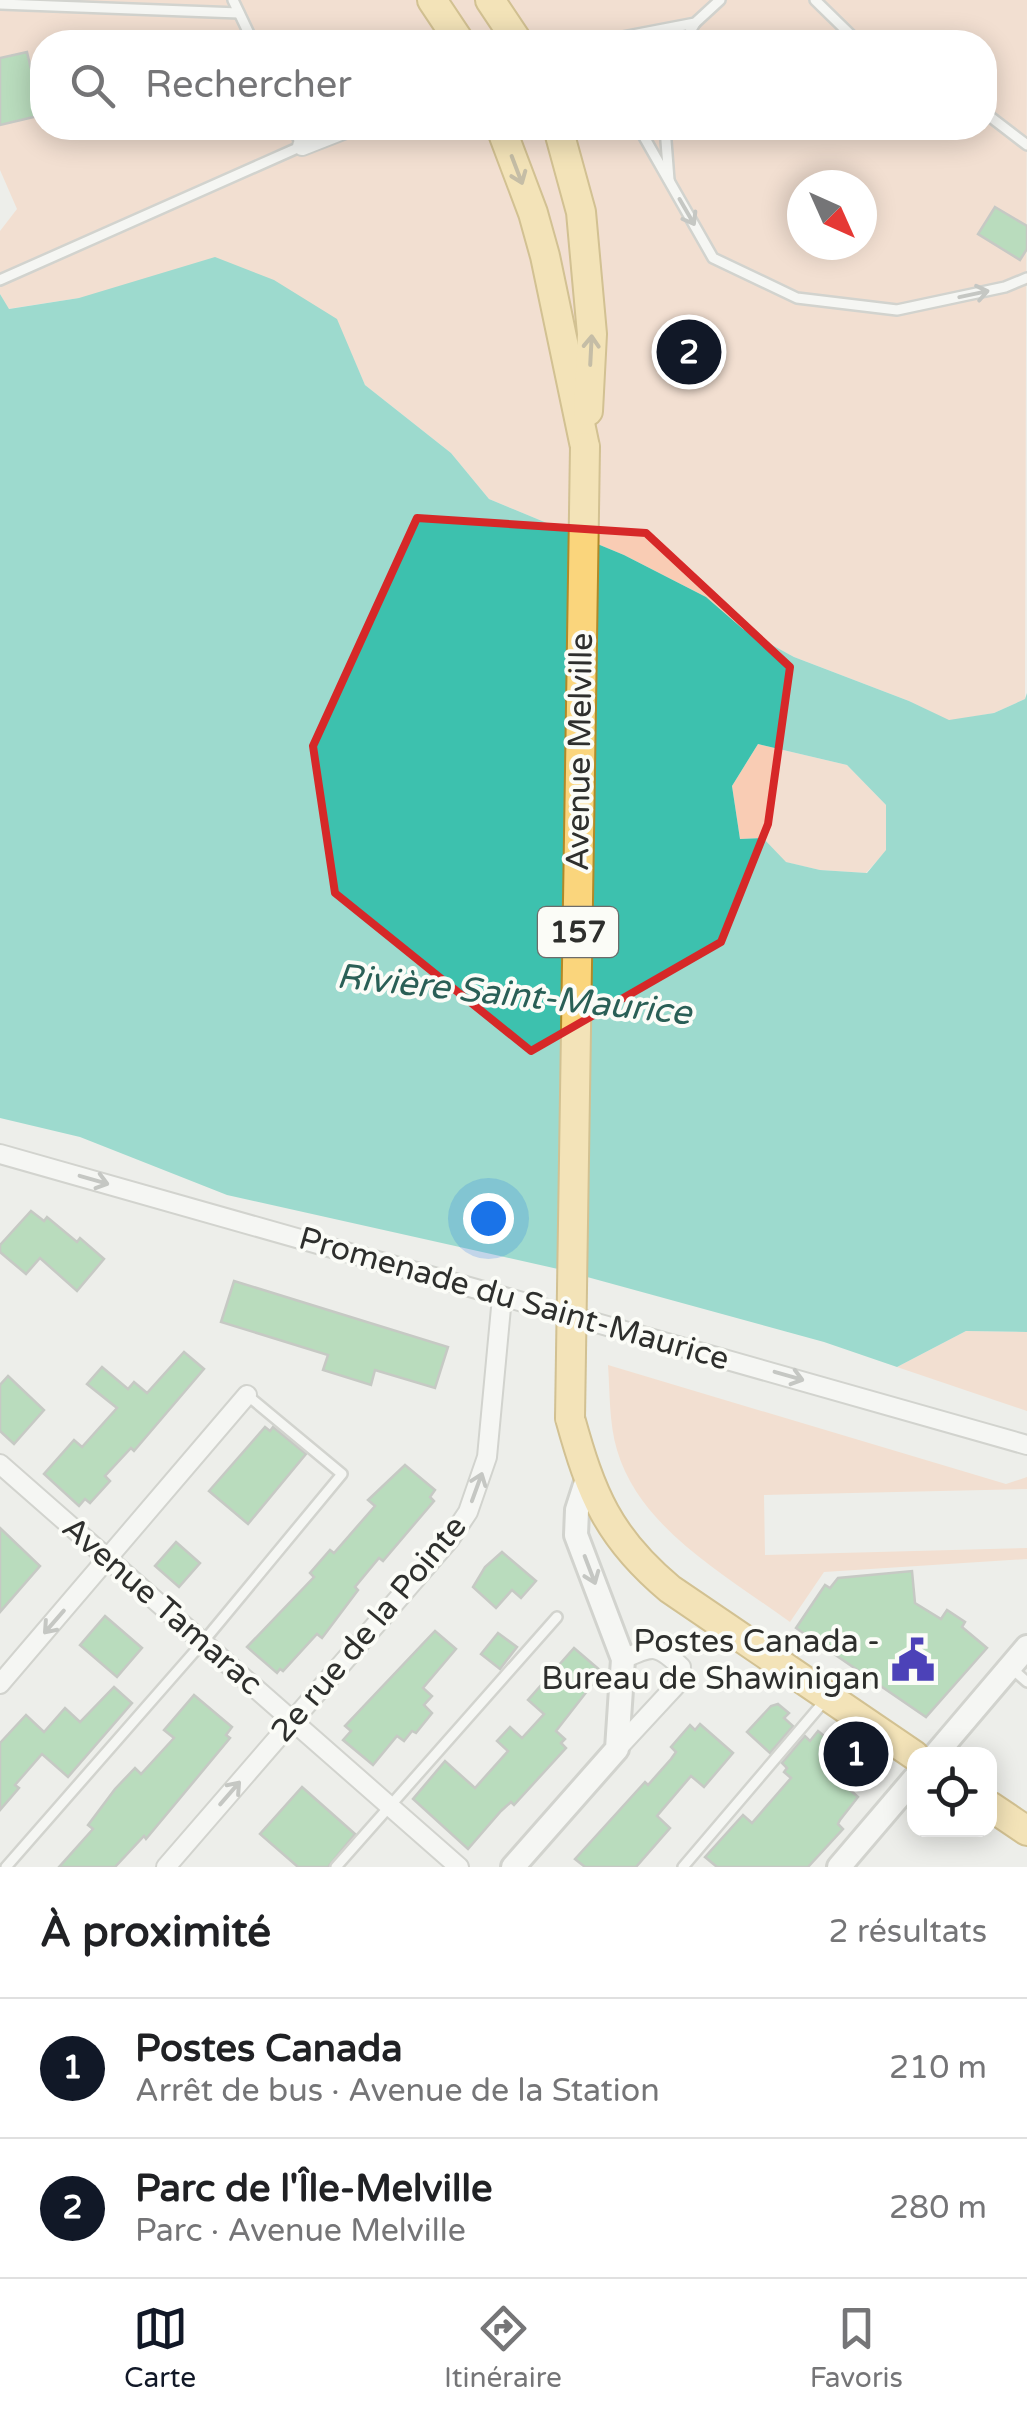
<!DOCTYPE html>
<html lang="fr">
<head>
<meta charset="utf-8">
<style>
  :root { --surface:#fff; --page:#f6f6f6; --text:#202124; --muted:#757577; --line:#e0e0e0; --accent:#111827 }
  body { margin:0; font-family:"Varela Round",sans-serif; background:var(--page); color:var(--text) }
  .controls { position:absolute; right:30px; bottom:30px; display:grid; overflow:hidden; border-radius:20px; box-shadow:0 5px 25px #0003 }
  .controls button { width:90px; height:90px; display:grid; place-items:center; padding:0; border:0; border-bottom:2px solid var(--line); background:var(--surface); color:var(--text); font:50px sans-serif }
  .compass { position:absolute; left:787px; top:170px; width:90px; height:90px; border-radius:50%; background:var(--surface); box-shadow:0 5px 25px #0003; rotate:135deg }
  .you { position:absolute; left:488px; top:1218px; width:35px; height:35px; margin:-25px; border:8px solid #fff; border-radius:50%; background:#1a73e8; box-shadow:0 0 0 15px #1a73e833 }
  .badge { display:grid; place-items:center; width:65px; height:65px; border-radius:50%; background:var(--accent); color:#fff; font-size:32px; font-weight:700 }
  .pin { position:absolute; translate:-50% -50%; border:5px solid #fff; box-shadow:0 2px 10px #0006 }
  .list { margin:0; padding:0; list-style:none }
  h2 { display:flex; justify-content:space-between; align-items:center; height:130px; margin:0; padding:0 40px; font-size:42px }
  h2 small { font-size:32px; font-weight:400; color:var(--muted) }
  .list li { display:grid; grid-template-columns:65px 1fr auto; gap:30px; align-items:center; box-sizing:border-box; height:140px; padding:0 40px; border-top:2px solid var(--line) }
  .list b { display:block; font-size:38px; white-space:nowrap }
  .list p { margin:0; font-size:32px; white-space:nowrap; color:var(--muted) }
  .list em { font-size:32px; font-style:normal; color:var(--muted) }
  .icon { flex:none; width:55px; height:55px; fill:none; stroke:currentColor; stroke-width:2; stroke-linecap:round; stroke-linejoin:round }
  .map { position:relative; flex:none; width:1027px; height:1867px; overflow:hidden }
  .search { position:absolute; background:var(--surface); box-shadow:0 5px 25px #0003; left:30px; right:30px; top:30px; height:110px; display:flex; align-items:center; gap:25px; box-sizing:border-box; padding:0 35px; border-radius:40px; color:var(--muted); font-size:38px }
  .sheet { height:410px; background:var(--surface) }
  nav { display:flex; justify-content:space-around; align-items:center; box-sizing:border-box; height:140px; border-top:2px solid var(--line); background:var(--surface); font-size:28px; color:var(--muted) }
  nav a { display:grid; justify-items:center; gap:5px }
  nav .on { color:var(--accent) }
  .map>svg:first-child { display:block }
</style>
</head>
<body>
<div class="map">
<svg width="1027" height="1867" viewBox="0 0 1027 1867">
  <rect width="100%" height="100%" fill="#edeeea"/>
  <g fill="#f9ccb4" fill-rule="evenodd">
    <path d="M0,0H1027L1025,699L994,713L949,721L909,701L794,657L743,629L706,597L624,555L489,499L451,453L365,385L336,319L79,298L8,309L0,294V231L17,209L0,170ZM42,42H984V128H42ZM802,185H862V245H802Z"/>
    <path d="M758,744L847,765L886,805L887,850L866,873L820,870L785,862L763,838L740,839L732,786Z"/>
    <path d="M966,1331L1027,1332V1411L897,1367Z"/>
    <path d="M608,1365L1006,1484L1027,1477V1489L764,1495L765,1555L1027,1548V1559L824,1572L790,1622C727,1576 640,1529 617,1450C609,1423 610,1393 608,1365Z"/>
  </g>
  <path fill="#3dc1ae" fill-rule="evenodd" d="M215,257L274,280L337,319L365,385L451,453L489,499L624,555L706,597L743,629L794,657L909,701L949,720L994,713L1025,699L1027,693V1332L966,1331L897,1367L824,1342L558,1269L227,1195L80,1137L0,1118V294L9,309L79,298ZM758,744L847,765L886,805V850L867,873L820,870L786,862L763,838L740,839L732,786Z"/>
  <g fill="#7bc587" stroke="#989b98" stroke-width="2.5">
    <path d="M27,52L42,115L0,125V58Z"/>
    <path d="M995,207L1027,226V249L1020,260L978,234Z"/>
    <path d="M31,1211L44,1221L47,1217L77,1242L80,1238L104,1259L77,1291L40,1258L26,1274L0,1252V1245Z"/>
    <path d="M234,1281L448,1347L435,1388L375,1370L371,1385L323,1370L328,1355L221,1322Z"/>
    <path d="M184,1352L204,1369L134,1451L131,1448L105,1476L110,1481L90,1503L85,1499L79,1506L44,1474L74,1440L82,1447L117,1408L87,1384L102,1367L128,1389L134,1382L147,1393Z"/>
    <path d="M8,1376L44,1410L14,1444L0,1431V1385Z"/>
    <path d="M265,1427L270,1431L273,1427L306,1454L248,1524L209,1491Z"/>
    <path d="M405,1465L435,1490L430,1497L434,1501L383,1561L379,1558L355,1587L358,1590L322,1638L317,1634L283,1671L280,1669L277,1673L247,1647L314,1577L310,1573L330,1550L334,1553L375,1506L368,1500Z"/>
    <path d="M0,1528L40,1566L0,1612Z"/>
    <path d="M176,1542L200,1563L179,1587L155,1566Z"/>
    <path d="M502,1552L536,1581L521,1598L512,1590L496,1608L473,1587L485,1567Z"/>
    <path d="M912,1571L915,1603L941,1619L947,1610L965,1622L962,1627L987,1648L926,1717L796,1628L825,1585L830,1588L838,1578Z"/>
    <path d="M105,1616L142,1648L117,1677L80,1645Z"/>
    <path d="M435,1631L456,1649L423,1688L432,1696L424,1705L432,1713L416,1733L412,1731L404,1741L397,1736L373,1765L343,1740L351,1731L345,1726Z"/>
    <path d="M498,1633L517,1647L500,1669L481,1654Z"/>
    <path d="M574,1648L602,1672L556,1731L565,1739L561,1743L566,1748L514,1805L511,1802L501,1811L468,1849L413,1799L445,1761L475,1788L508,1751L497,1741L510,1727L522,1738L544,1714L528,1700Z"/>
    <path d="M114,1687L132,1703L68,1777L42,1754L15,1785L19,1788L0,1810V1743L26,1715L44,1732L65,1708L80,1722Z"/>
    <path d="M194,1695L232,1727L226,1735L230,1738L146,1839L144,1836L115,1867H59L93,1829L88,1825L115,1789L135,1768L141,1774L174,1738L164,1730Z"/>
    <path d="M778,1704L789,1713L784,1718L793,1726L770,1753L747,1732L771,1706Z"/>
    <path d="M700,1724L733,1753L704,1787L691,1776L657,1816L670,1828L636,1867H585L575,1859L645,1782L648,1785L671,1759L676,1752L671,1747L690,1725L695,1730Z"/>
    <path d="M818,1731L856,1762L840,1781L858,1797L840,1820L838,1824L843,1829L808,1867H717L705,1857L743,1815L752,1823L791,1778L784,1772L787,1768L782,1763L805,1736L810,1741Z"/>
    <path d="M302,1787L355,1834L328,1867H298L260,1834Z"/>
  </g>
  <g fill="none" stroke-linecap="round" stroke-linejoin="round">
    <g stroke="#b1b2ae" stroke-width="14">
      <g id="service">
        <path d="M233,0L253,42"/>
        <path d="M815,0L858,42"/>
        <path d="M0,4L239,13"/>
        <path d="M596,42L695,23L720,0"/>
        <path d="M684,42L695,23"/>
        <path d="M984,112L1027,145"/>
        <path d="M639,128L713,258L797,298L897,310L1005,287L1027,278"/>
        <path d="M665,128L669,180"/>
        <path d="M0,280L302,146L293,128"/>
        <path d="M1010,1667L1027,1682"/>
        <path d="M6,1867L203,1642L342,1474L247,1395"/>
        <path d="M336,1867L557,1617"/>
        <path d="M683,1867L827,1698"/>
      </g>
    </g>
    <g stroke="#b1b2ae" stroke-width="22">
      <g id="minor">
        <path d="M302,146L348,128"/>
        <path d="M0,1154L1027,1445"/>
        <path d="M0,1464L459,1867"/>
        <path d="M0,1684L247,1395"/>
        <path d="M617,1749L680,1681L681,1667C656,1643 653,1646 623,1659"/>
        <path d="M166,1867L450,1539L468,1512L487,1457L502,1297"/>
      </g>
    </g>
    <g stroke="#b1b2ae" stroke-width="28">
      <g id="tertiary">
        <path d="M936,1754L1027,1647"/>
        <path d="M513,1867L617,1749L623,1659L576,1535L577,1510L587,1479"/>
        <path d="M839,1867L914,1779"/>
      </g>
    </g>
    <g stroke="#b18928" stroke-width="32">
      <g id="primary">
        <path d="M432,0L460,42"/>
        <path d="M490,0L518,42"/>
        <path d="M501,128L533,213L545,256L585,447"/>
        <path d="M558,128L581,212L592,334L588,411"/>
        <path d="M570,1418C591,1494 608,1537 670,1589L914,1755"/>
        <path d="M990,1806L1027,1831"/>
      </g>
    </g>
    <use href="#service" stroke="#fff" stroke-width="9"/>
    <use href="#minor" stroke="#fff" stroke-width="18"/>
    <use href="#tertiary" stroke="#fff" stroke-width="22"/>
    <use href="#primary" stroke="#fad57c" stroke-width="28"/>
    <g stroke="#b18928" stroke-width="32" stroke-linecap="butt">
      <path id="primary-bridge" d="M570,1418L585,447"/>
    </g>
    <use href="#primary-bridge" stroke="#fad57c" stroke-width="28"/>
  </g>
  <defs><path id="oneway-shaft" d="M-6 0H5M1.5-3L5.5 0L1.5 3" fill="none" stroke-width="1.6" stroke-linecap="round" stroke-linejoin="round" transform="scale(2.5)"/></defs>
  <g stroke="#948254">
    <use href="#oneway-shaft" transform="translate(517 170) rotate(69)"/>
    <use href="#oneway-shaft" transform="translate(591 350) rotate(-87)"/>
  </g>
  <g stroke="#969796">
    <use href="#oneway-shaft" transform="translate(687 212) rotate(60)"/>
    <use href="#oneway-shaft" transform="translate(974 294) rotate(-12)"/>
    <use href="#oneway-shaft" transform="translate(94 1180) rotate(16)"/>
    <use href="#oneway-shaft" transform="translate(789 1376) rotate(16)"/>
    <use href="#oneway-shaft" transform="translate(477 1487) rotate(-70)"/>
    <use href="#oneway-shaft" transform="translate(590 1570) rotate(69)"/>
    <use href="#oneway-shaft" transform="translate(54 1622) rotate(131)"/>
    <use href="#oneway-shaft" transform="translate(230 1793) rotate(-49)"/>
  </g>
  <path d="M0 0H1027V1867H0ZM417,518L646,533L790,667L768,824L721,942L531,1051L335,893L313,746Z" fill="#edeeea" fill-opacity=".55" fill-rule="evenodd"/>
  <path fill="none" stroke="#d62828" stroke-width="8" stroke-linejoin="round" d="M417,518L646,533L790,667L768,824L721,942L531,1051L335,893L313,746Z"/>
  <defs>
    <g id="civic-bare" transform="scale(3.45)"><path d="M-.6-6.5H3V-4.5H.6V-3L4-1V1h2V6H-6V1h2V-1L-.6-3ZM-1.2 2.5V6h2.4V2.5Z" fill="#4c42b8" stroke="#fbfcf7" stroke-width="2.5" paint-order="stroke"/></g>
  </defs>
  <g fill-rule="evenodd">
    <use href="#civic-bare" x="913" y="1660"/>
  </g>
  <g text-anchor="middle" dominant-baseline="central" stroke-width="8" stroke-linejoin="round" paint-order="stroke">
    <rect fill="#fbfcf7" stroke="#6c6c6a" stroke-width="2.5" x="538" y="907" width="80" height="50" rx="8"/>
    <g font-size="30" font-weight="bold" fill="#2e2f2d">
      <text x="578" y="932">157</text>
    </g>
    <g font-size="32" fill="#2e2f2d" stroke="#fbfcf7">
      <text transform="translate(580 752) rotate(-89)">Avenue Melville</text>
      <text transform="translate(514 1299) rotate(16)">Promenade du Saint-Maurice</text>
      <text transform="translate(162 1606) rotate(41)">Avenue Tamarac</text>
      <text transform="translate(369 1629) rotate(-50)">2e rue de la Pointe</text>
    </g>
    <g font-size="32" fill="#2e2f2d" stroke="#fbfcf7" text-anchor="end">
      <text x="880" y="1642">Postes Canada -<tspan x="880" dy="37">Bureau de Shawinigan</tspan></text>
    </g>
    <g font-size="35" font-style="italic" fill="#2a5f56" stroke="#fbfcf7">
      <text transform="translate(514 995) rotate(6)">Rivière Saint-Maurice</text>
    </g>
  </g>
</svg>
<div class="controls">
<button><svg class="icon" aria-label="locate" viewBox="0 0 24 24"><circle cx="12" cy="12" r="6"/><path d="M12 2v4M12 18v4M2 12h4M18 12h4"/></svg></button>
</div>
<svg class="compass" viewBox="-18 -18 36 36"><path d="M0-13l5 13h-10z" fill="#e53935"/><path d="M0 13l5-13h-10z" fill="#757577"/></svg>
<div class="you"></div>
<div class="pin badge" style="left:856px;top:1754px">1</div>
<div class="pin badge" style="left:689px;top:352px">2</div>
<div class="search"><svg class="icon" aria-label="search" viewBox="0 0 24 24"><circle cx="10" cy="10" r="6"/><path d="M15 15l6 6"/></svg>Rechercher</div>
</div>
<section class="sheet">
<h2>À proximité<small>2 résultats</small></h2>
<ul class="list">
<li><span class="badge">1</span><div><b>Postes Canada</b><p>Arrêt de bus · Avenue de la Station</p></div><em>210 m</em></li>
<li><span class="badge">2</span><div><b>Parc de l'Île-Melville</b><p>Parc · Avenue Melville</p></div><em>280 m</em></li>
</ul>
</section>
<nav>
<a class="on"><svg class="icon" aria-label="map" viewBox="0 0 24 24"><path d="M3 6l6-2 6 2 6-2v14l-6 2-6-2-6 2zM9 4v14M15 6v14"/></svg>Carte</a>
<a><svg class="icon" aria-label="directions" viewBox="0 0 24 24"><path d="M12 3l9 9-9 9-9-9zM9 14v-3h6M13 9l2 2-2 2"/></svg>Itinéraire</a>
<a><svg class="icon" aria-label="saved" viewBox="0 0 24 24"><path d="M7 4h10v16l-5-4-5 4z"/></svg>Favoris</a>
</nav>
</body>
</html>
